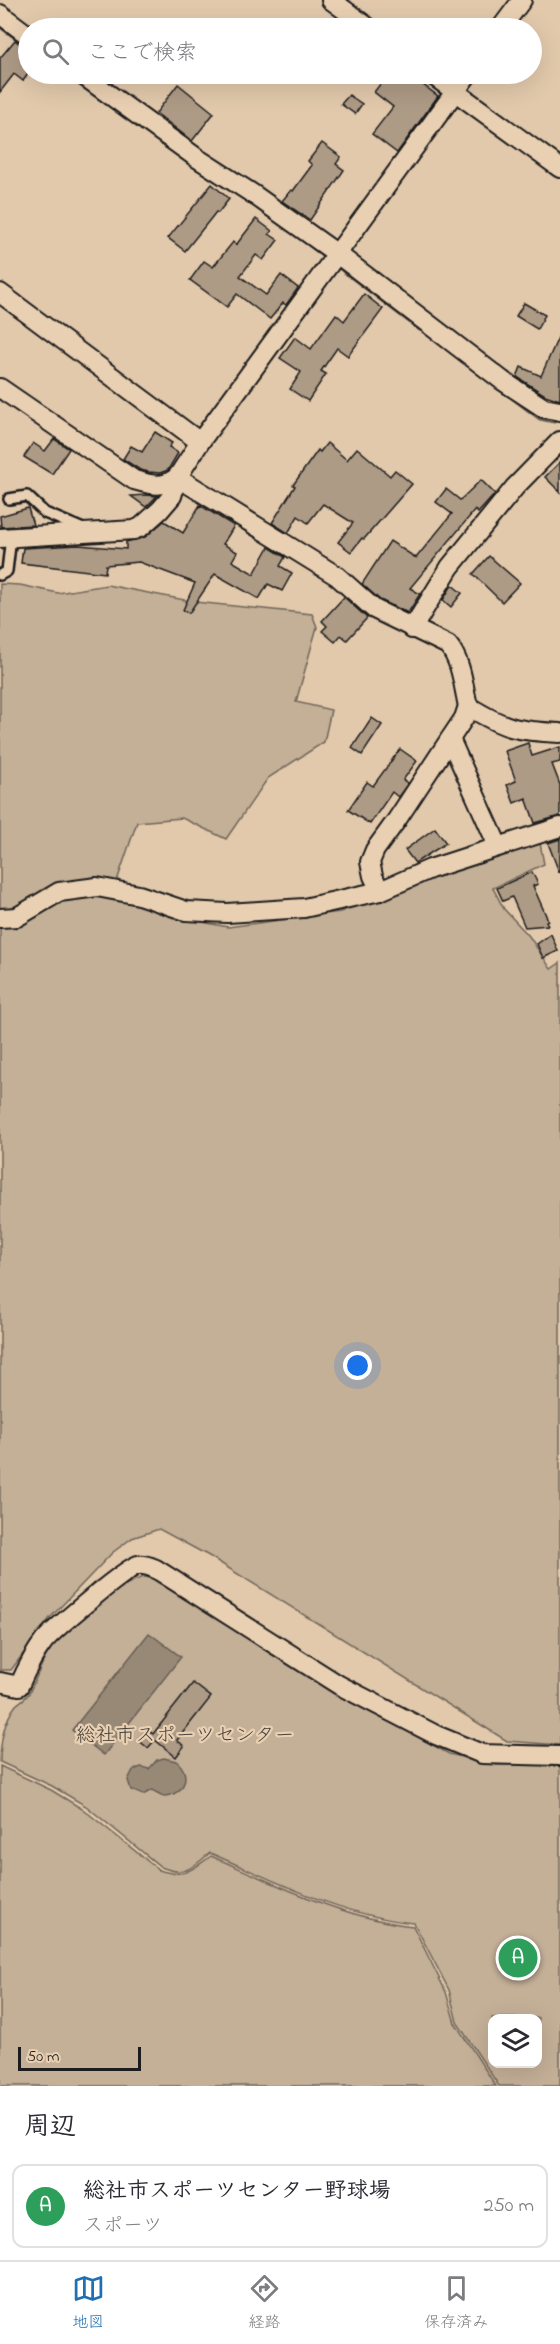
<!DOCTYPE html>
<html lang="ja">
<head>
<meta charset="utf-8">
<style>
  :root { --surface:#fff; --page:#f2f2f3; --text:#2b2b33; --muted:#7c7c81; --line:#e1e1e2; --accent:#1f6fb2 }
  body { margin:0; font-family:"Indie Flower","Klee One",sans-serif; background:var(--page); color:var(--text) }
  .controls { position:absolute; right:18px; bottom:18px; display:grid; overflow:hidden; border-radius:12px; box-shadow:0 6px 24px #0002 }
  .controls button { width:54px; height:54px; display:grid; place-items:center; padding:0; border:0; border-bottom:2px solid var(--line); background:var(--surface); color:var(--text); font:30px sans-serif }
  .scale { position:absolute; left:18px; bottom:15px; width:123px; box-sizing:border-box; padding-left:6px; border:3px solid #1c1c1c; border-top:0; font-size:16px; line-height:21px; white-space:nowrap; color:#1c1c1c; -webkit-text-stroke:4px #ead0b2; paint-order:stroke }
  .you { position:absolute; left:358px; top:1366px; width:21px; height:21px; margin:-15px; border:4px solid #fff; border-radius:50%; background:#1a73e8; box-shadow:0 0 0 9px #1a73e833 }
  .badge { display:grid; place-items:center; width:39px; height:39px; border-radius:50%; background:var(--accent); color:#fff; font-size:20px; font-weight:700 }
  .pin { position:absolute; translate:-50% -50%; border:3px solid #fff; box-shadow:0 2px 6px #0006 }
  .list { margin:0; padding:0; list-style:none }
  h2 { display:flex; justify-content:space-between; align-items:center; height:78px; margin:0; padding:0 24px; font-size:26px }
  h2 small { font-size:20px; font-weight:400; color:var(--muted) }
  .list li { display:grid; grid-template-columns:39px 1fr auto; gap:18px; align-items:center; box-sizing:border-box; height:84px; margin:0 12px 12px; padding:0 12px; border:2px solid var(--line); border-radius:12px }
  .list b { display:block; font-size:22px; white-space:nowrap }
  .list p { margin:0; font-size:20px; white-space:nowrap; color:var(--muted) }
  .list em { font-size:20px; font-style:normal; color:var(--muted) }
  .icon { flex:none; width:33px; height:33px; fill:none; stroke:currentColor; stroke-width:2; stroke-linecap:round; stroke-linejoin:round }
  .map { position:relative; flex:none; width:560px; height:2086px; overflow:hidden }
  .search { position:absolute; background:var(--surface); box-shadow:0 6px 24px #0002; left:18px; right:18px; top:18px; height:66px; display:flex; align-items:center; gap:15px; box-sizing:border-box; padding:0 21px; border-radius:33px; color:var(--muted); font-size:22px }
  .sheet { height:174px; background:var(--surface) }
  nav { display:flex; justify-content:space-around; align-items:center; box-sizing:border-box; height:84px; border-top:2px solid var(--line); background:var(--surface); font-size:16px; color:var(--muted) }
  nav a { display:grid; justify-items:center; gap:3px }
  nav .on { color:var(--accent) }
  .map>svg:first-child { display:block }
</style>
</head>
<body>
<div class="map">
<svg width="560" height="2086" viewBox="0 0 560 2086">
  <rect width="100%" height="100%" fill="#e2c9ac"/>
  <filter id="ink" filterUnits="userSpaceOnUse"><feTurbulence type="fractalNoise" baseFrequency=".0167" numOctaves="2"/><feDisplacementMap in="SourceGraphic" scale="12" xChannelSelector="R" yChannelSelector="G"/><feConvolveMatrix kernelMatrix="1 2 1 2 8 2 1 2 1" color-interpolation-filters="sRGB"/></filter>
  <g filter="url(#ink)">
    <g fill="#c4af97" stroke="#70665a" stroke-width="1.5" fill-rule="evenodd">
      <path d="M0,584L20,585L58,593L107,585L195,602L312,614L317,627L296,702L331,710L324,742L268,778L226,839L182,818L137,822L116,884L181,918L228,927L340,912L429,879L540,843L544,864L493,888L504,909L529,936L551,969L560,963V1745L507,1741L209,1556L159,1529L132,1538L112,1553L50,1618L11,1670H0Z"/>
      <path d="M146,1577L156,1580L356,1703L449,1754L497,1765L560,1763V2086H499L457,2022L449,1990L414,1923C342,1916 276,1881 210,1853C191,1868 186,1877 161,1867L86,1806L52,1786L0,1762C0,1744 4,1720 16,1705C21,1701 26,1698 29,1693C38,1676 44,1654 57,1640C74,1622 123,1580 146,1577ZM492,2018H538V2064H492Z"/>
      <path d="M0,1766L51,1790L84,1810L159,1870C185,1878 190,1871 211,1856C276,1884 342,1918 413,1926L446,1992L455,2023L496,2086H0Z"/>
    </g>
    <g fill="#988977" stroke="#665d53" stroke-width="1.5">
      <path d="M149,1633L181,1657L104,1755L72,1730Z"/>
      <path d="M164,1758L176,1761C193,1774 184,1796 163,1796L152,1790L143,1795L131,1790L128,1780L133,1770L141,1767L149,1769L157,1760Z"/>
    </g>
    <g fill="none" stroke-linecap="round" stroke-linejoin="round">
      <g stroke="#665d53" stroke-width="5">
        <path d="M0,26L28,46"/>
        <path d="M66,74L79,83"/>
        <path d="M313,247L420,329"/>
        <path d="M512,397L540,418L554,421"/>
      </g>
    </g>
    <g fill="#ae9b86" stroke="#1c1c1c" stroke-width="1.5">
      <path d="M15,40L28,51V74L23,81L14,74L0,92V58Z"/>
      <path d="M388,74H408L438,96L397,153L372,134L393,107L374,92Z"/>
      <path d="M178,84L214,113L192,141L156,113Z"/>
      <path d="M349,95L362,104L355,114L341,104Z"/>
      <path d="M322,143L341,157L336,164L344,170L310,220L282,201L291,190L293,191L312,165L308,161Z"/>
      <path d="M212,184L229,199L218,213L216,212L185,251L168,238Z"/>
      <path d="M256,219L272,231L269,234L278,240L263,260L256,255L240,276L266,295L281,275L298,288L286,305L283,303L270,319L237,294L227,307L190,280L204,261L213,267L233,242L236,245Z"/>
      <path d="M364,294L383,309L348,356L337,348L321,371L326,374L308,401L290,389L301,372L280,358L295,337L311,349L336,314L344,321Z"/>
      <path d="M524,303L545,315L537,329L516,316Z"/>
      <path d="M560,333V400L545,395L517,377L521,367L541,376Z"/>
      <path d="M155,432L172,443L169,447L178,453L168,470L160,473L149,472L140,470L123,459L131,446L142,452Z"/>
      <path d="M54,439L69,449L52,474L24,457L33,443L45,451Z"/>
      <path d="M327,443L347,460L357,448L390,476L395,470L412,484L364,539L362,538L351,552L338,542L353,523L323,504L308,523L298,516L288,533L272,523L295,486L293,485L318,450L320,452Z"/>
      <path d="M560,462V492L545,477Z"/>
      <path d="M481,480L495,494L478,513L475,510L410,588L420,594L408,613L380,600L362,584L390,541L416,558L452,514L436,502L446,489L460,500Z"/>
      <path d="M146,495L157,496L146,507L131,496Z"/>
      <path d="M200,505L234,526L223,544L237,552L232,561L254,574L269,547L285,557L280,566L292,573L282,591L268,584L259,599L215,574L189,613L183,610L195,583L139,562L106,565L105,573L21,563L23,548L78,545L126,549V542L145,537L164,521L183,533Z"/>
      <path d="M28,508L33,525L1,527L0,516Z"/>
      <path d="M489,556L520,583L502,602L473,574Z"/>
      <path d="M452,585L462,593L451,607L443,600Z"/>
      <path d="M344,597L367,618L347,640L341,635L335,642L322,631L327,626L322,621Z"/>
      <path d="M372,718L382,725L362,755L352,748Z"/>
      <path d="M528,743L532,756L560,747V762L552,764L560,785V816L535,823L526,798L514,803L507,785L516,781L505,751Z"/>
      <path d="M400,749L417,761L403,780L408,783L398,797L392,792L370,824L348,810L367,782L373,786Z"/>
      <path d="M435,828L446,843L415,863L405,850Z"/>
      <path d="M560,839V872H559L548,843Z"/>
      <path d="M532,872L538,884L533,886L548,920L546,921L548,925L525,927L512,897L503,901L497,888Z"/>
      <path d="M551,934L558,951L543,958L537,944Z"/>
      <path d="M193,1683L211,1697L177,1740L184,1746L176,1757L155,1740L148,1748L138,1740L147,1729L153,1734Z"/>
    </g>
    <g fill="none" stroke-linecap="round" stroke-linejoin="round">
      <g stroke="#1c1c1c" stroke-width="14">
        <g id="lane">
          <path d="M9,499L27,496L45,513L83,529"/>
          <path d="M0,575L7,571L11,537"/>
        </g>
      </g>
      <g stroke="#1c1c1c" stroke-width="22">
        <g id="street">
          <path d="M331,0L369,28"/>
          <path d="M0,14L28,35"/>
          <path d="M501,28L522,0"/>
          <path d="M81,74L197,158L253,194L336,253L503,381L544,408L560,411"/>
          <path d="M431,74L560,168"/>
          <path d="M0,293L200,442"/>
          <path d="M0,388L134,480C151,485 164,489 178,476"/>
          <path d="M178,476L185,482L337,576L374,609L448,645C462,662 463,685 468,706C505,729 517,731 560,733"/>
          <path d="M0,538L134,530L141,527L160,510L172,496L178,476L200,442L468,74"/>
          <path d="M412,629L450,567L515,487L560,441"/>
          <path d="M450,739L498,846"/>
          <path d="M380,891L373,876L370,862L375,850L396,821L450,739L464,718L468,706"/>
          <path d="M0,918L17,917L59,892L97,887L139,895L186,911L227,913L304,908L380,891L430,869L560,827"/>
          <path d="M0,1682L19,1686C26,1670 33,1655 44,1641C53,1630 128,1566 138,1565C144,1564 151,1567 156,1569L339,1685L436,1735L482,1754L560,1756"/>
        </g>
      </g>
      <use href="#lane" stroke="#ead0b2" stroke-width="9"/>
      <use href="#street" stroke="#ead0b2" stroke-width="18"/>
    </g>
  </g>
  <g text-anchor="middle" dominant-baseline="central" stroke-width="4.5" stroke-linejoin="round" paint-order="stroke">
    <g font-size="20" fill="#46413b" stroke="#ead0b2">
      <text x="185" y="1736">総社市スポーツセンター</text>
    </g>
  </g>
</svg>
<div class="controls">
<button><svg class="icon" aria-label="layers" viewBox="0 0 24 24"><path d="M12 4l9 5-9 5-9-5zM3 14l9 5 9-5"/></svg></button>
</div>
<div class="scale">50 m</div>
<div class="you"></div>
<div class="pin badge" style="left:518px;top:1958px;background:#2e9e5b">A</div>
<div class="search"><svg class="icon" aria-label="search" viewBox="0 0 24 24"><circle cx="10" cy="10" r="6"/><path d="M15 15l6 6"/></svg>ここで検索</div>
</div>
<section class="sheet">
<h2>周辺<small></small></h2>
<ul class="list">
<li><span class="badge" style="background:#2e9e5b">A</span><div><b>総社市スポーツセンター野球場</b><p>スポーツ</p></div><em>250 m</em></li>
</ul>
</section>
<nav>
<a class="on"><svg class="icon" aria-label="map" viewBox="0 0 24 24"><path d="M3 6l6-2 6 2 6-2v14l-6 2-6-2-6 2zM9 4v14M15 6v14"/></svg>地図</a>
<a><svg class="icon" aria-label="directions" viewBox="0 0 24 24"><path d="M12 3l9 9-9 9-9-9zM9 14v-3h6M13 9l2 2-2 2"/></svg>経路</a>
<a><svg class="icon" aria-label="saved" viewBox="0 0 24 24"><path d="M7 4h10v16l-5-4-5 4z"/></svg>保存済み</a>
</nav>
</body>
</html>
